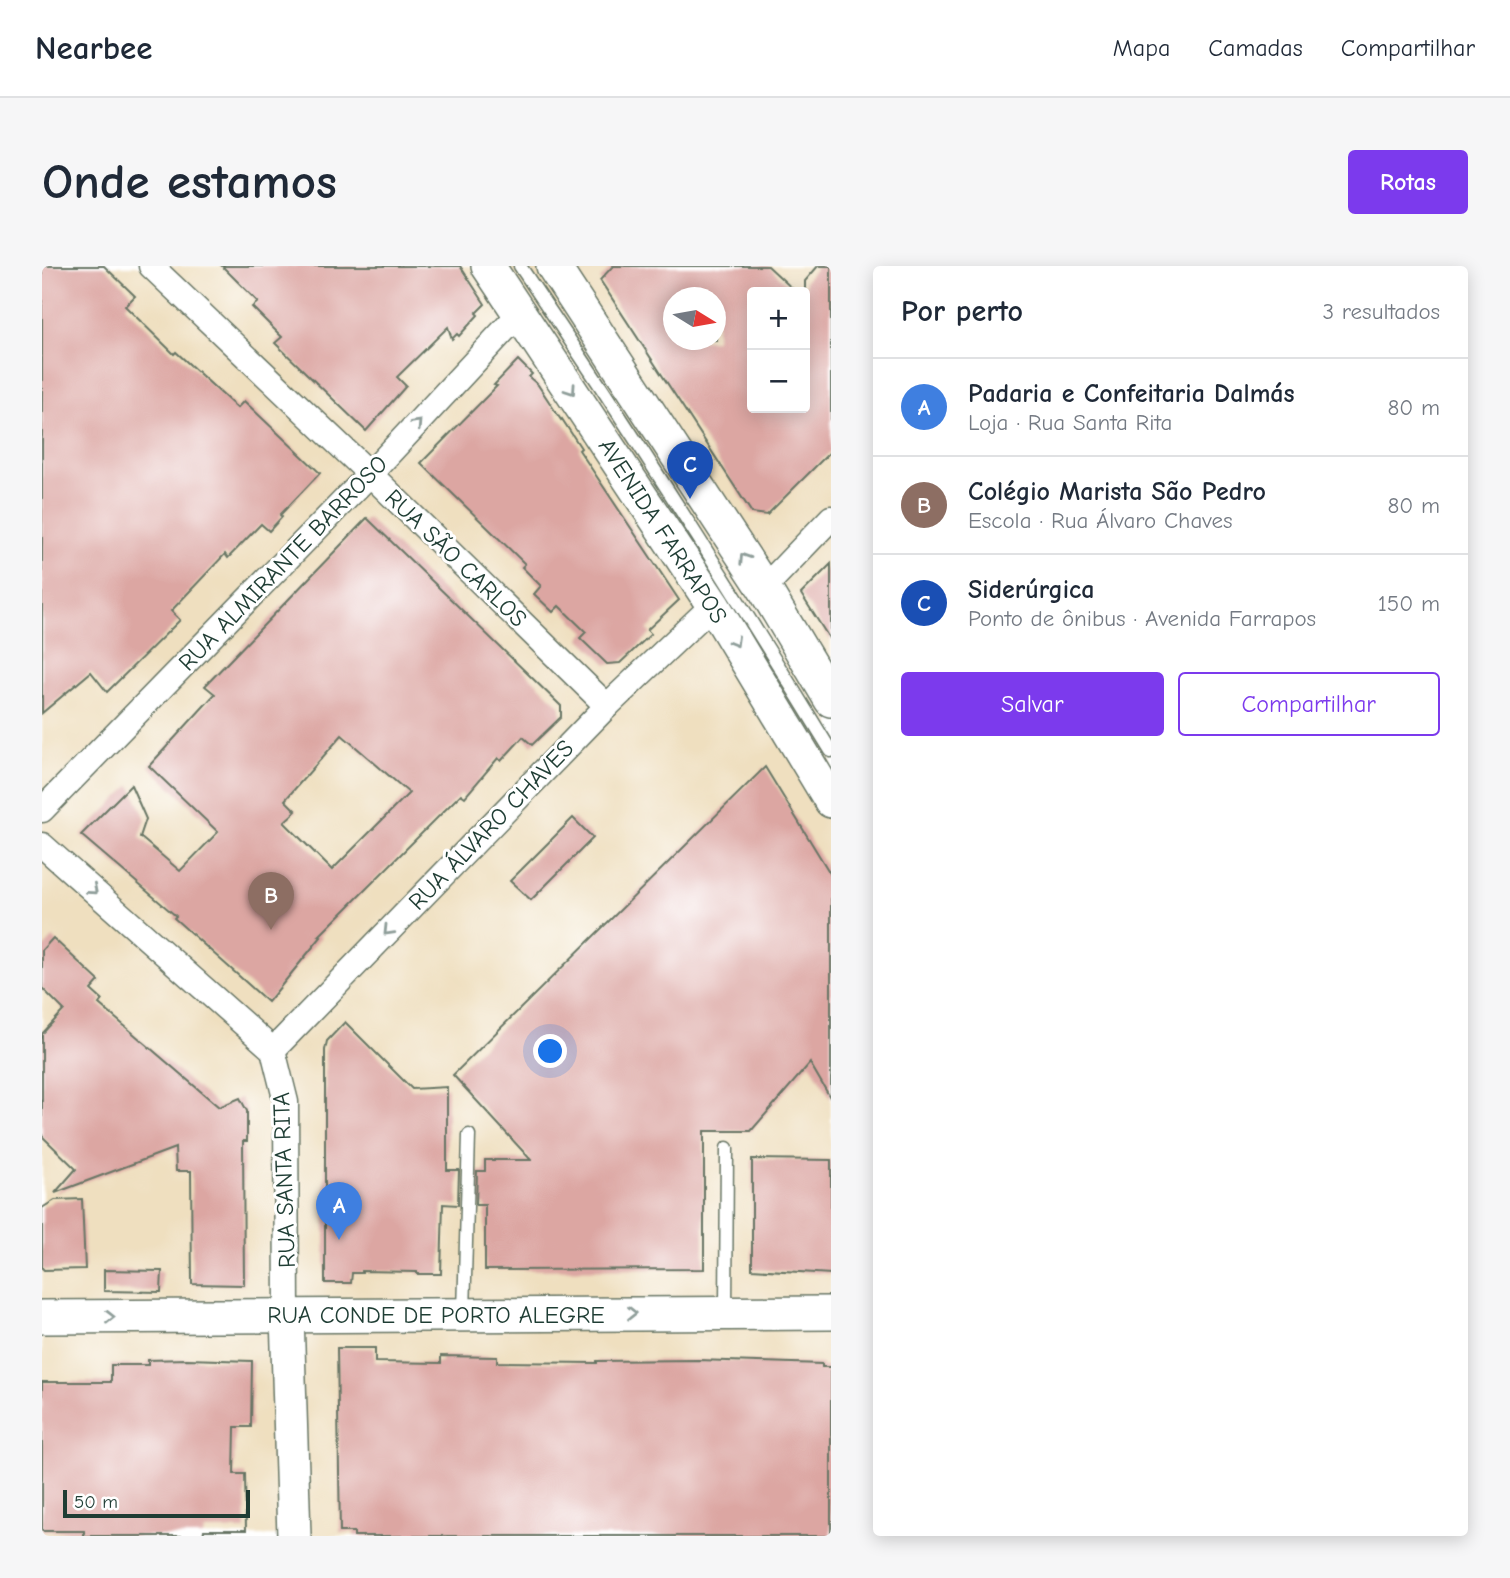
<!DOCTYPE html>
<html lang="pt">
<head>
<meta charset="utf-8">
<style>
  :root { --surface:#fff; --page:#f6f6f7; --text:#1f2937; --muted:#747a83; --line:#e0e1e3; --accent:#7c3aed }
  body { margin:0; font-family:"Comic Neue",sans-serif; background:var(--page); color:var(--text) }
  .controls { position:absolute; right:21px; top:21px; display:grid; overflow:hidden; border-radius:7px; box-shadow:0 4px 18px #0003 }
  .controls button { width:63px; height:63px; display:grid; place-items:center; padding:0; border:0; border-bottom:2px solid var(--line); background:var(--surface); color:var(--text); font:35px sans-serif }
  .compass { position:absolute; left:621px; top:21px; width:63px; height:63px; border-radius:50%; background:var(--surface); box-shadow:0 4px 18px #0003; rotate:101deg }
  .scale { position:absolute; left:21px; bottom:18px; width:187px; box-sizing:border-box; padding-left:7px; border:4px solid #1f3d34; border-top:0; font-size:19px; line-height:24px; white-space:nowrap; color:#1f3d34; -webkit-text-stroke:5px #fff; paint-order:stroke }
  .you { position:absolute; left:509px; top:786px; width:24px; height:24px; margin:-18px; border:5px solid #fff; border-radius:50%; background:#1a73e8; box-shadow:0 0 0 10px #1a73e833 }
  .badge { display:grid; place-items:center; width:46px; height:46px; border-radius:50%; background:var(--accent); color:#fff; font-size:23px; font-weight:700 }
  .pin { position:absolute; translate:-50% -58px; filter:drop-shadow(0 2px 4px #0008) }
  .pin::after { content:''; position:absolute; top:37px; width:24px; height:21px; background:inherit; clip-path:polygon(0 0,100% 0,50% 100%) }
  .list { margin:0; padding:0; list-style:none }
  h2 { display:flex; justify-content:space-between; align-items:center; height:91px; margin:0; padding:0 28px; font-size:30px }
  h2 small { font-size:23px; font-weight:400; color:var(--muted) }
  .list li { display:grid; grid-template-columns:46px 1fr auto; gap:21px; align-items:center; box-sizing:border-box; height:98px; padding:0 28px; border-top:2px solid var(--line) }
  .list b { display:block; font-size:26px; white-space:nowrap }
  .list p { margin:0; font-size:23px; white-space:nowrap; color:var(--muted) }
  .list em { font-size:23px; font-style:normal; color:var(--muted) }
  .actions { display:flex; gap:14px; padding:21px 28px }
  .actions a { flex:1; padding:16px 0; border:2px solid var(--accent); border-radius:7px; text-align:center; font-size:24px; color:var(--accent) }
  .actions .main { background:var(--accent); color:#fff }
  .map { position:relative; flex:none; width:789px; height:1270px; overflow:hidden; border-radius:7px }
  header { display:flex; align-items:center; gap:42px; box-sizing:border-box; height:98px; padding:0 35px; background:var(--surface); border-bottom:2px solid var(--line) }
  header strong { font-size:33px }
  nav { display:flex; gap:38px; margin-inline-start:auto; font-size:24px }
  .intro { display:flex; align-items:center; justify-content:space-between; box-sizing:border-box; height:168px; padding:0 42px }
  h1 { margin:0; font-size:49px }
  .button { padding:18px 32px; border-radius:7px; background:var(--accent); color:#fff; font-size:24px; font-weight:700 }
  main { display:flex; gap:42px; padding:0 42px }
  aside { flex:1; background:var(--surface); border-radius:7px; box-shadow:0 4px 18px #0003 }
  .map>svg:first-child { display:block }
</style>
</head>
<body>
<header>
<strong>Nearbee</strong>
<nav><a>Mapa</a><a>Camadas</a><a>Compartilhar</a></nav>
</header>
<div class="intro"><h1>Onde estamos</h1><a class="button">Rotas</a></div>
<main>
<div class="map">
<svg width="789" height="1270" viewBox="0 0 789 1270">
  <rect width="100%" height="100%" fill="#fff"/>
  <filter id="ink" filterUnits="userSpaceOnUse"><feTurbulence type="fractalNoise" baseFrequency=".0143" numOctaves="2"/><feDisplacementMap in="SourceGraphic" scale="14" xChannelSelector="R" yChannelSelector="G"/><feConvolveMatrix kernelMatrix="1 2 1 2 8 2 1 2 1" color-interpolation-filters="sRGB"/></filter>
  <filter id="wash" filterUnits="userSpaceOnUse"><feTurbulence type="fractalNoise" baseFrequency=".00686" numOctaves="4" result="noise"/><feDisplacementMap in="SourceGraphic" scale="28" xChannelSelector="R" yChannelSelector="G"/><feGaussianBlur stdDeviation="1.57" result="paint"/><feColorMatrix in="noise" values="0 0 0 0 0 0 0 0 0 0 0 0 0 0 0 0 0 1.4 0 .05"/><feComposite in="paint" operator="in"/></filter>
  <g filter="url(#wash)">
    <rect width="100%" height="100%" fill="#efdfbf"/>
    <g id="blocks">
      <g fill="#dca6a2" fill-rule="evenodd">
        <path d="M0,0H62L93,30L83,40L132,88L134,86L195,142L202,135L278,207L238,249L240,251L227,265L219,258L186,292L183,288L129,345L138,354L65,426L49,406L0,447Z"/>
        <path d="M180,0H418L443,38L434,47L436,49L417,70L415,68L410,73L406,61L355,111L364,120L324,165L233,77L240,71L210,41L216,36Z"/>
        <path d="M571,0H726L754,26H710V142H763V15L776,0H789V185L725,249L710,247L558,14ZM632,32H674V74H632Z"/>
        <path d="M476,94L490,108L487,111L496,119L519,154L520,153L539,182L537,184L637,334L605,364L609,368L578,397L565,398L538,372L544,366L517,340L511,346L492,328L499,320L480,301L483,298L379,197L455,120L452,119Z"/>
        <path d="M325,252L519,440V451L490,479L481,471L459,495L456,492L423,531L419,528L277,670L279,671L226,736L132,652L134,650L39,569L89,519L104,553L98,571L138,605L176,566L107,500L173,428L163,420ZM300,469L367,527L290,604L242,556L254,545L243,534Z"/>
        <path d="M789,298V375L759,328Z"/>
        <path d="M723,501L789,609V833L768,797L709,865H662V1003L443,1004V939H434L435,905H443V894H489L411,809Z"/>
        <path d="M531,552L551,572L489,634L468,615Z"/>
        <path d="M11,672L57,715L49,724L60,734L57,738L177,841L198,832L205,845V875H201L202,1019L150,1018L149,905H134L133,882L13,927L34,903L0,870V768L22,744L0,722V684Z"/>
        <path d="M303,756L370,823L405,821V904H417L416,939L401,938L399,1008H375V1006L320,1005V1007H310L309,1017H283V784L285,775Z"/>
        <path d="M710,893L789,894V1008L710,1003Z"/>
        <path d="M40,933L43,1003L2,1004L0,1002V942L13,934Z"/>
        <path d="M62,1004L120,1005L119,1026L62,1025Z"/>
        <path d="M295,1082H333V1096L399,1097V1090L455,1091V1096L555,1097V1095L656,1094L780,1098V1101H789V1270H312V1266H298Z"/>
        <path d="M145,1093L210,1095L209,1161H193L192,1208H203L204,1264H162L161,1270H42V1265H0V1116H69V1099H106V1094Z"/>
      </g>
    </g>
  </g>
  <g filter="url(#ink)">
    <use href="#blocks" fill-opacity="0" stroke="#687665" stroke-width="2"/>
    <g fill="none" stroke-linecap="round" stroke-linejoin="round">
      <g stroke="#687665" stroke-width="15">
        <g id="lane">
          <path d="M478,0C586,159 689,321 789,485"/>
          <path d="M684,1046L685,882"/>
          <path d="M422,1047L427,869"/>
        </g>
      </g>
      <g stroke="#687665" stroke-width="27">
        <g id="street">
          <path d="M109,0L328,208L565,440"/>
          <path d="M722,322L789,252"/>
          <path d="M0,544L328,208L478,47"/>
          <path d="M0,579L231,784L244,836L245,1049"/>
          <path d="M231,784L565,440L671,339"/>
        </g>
      </g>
      <g stroke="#687665" stroke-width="36">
        <g id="secondary">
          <path d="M446,0L671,339L789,535"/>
          <path d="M511,0L722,322L789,434"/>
          <path d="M245,1049L252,1270"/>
          <path d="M0,1051L789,1047"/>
        </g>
      </g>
      <use href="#lane" stroke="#fff" stroke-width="12"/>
      <use href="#street" stroke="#fff" stroke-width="24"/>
      <use href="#secondary" stroke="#fff" stroke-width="33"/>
    </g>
    <defs><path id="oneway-chevron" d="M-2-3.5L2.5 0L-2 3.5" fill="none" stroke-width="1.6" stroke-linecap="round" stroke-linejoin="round" transform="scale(1.75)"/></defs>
    <g stroke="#8f9e9a">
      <use href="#oneway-chevron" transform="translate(529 124) rotate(56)"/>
      <use href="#oneway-chevron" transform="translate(375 158) rotate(-47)"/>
      <use href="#oneway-chevron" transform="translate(702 292) rotate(-123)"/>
      <use href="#oneway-chevron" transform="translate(693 376) rotate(60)"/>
      <use href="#oneway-chevron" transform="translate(51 624) rotate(41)"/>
      <use href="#oneway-chevron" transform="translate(346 665) rotate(134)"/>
      <use href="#oneway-chevron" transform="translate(590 1047)"/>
      <use href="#oneway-chevron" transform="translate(68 1051)"/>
    </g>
  </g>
  <g text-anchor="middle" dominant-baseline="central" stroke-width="6" stroke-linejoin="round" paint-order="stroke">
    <g font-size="24" fill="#1f3d34" stroke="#fff">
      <text transform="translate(621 265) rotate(57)">AVENIDA FARRAPOS</text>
      <text transform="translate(414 292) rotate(44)">RUA SÃO CARLOS</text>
      <text transform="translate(241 297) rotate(-46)">RUA ALMIRANTE BARROSO</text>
      <text transform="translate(449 559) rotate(-46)">RUA ÁLVARO CHAVES</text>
      <text transform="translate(242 914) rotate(-92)">RUA SANTA RITA</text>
      <text x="394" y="1049">RUA CONDE DE PORTO ALEGRE</text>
    </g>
  </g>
</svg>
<div class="controls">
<button>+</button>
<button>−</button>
</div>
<svg class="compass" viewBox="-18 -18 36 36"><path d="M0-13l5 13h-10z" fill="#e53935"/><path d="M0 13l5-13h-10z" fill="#747a83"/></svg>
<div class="scale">50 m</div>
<div class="you"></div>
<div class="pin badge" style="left:297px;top:974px;background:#3f7fe0">A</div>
<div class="pin badge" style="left:229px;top:664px;background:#8d6e63">B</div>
<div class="pin badge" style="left:648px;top:233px;background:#1a4fb4">C</div>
</div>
<aside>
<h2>Por perto<small>3 resultados</small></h2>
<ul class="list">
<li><span class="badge" style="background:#3f7fe0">A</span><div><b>Padaria e Confeitaria Dalmás</b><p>Loja · Rua Santa Rita</p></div><em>80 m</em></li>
<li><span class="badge" style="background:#8d6e63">B</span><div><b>Colégio Marista São Pedro</b><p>Escola · Rua Álvaro Chaves</p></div><em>80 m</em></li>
<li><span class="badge" style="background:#1a4fb4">C</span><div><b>Siderúrgica</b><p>Ponto de ônibus · Avenida Farrapos</p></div><em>150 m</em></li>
</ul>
<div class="actions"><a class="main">Salvar</a><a>Compartilhar</a></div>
</aside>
</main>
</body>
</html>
